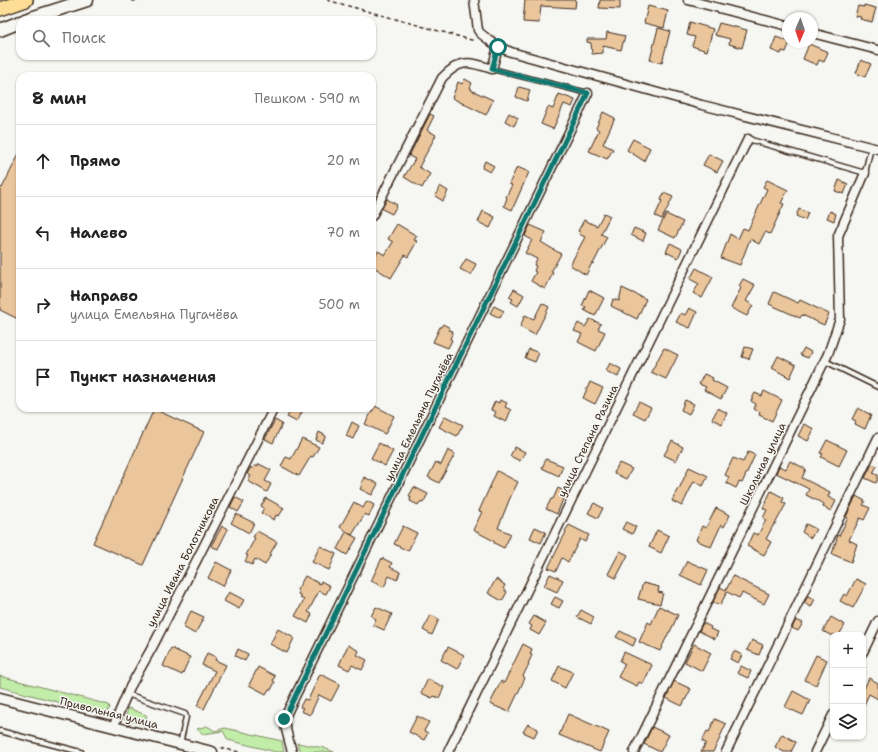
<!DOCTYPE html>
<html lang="ru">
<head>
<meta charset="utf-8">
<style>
  :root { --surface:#fff; --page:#f2f2f2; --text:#222; --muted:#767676; --line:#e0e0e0 }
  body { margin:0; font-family:"Shantell Sans",sans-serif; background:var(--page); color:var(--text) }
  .controls { position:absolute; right:12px; bottom:12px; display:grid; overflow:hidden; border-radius:8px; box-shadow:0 1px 3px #0004 }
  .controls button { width:36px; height:36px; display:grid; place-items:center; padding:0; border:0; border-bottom:1px solid var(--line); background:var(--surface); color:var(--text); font:20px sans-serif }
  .compass { position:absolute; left:782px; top:12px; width:36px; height:36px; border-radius:50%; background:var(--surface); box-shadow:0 1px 3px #0004; rotate:182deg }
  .stop { position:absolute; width:12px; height:12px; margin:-9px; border:3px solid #0f766e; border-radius:50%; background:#fff }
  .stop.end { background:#0f766e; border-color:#fff; box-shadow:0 1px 4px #0008 }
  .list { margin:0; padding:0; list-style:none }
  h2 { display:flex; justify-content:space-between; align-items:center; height:52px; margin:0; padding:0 16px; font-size:17px }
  h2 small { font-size:13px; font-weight:400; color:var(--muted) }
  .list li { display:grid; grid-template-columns:26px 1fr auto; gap:12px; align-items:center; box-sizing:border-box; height:72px; padding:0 16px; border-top:1px solid var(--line) }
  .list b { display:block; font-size:15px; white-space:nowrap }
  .list p { margin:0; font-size:13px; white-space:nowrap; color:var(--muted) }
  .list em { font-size:13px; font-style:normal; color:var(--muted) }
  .icon { flex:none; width:22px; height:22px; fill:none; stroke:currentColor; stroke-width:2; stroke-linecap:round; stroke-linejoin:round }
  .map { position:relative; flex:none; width:878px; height:752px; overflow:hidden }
  .search { position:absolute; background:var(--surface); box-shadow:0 1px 3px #0004; left:16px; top:16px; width:360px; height:44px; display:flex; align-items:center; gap:10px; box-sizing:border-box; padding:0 14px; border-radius:12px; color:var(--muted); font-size:15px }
  .panel { position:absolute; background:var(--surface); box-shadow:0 1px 3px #0004; left:16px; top:72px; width:360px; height:340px; border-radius:12px }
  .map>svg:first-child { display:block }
</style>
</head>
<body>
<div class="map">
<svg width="878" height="752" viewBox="0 0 878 752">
  <rect width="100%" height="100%" fill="#f6f6f2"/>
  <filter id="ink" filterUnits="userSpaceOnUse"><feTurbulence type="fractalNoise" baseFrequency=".025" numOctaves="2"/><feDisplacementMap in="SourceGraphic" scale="8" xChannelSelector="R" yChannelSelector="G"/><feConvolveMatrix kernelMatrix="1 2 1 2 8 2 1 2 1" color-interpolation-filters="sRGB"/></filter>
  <g filter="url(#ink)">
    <g fill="#c2eda9" stroke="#7e8c64">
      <path d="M0,676L109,705L110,708L107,712L104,714L0,687Z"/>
      <path d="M128,708L146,715L148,725L125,720Z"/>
      <path d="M207,726L215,731L225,728L282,741L284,752H276L228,740L223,731L203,734L197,729Z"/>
      <path d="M297,743L324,748L334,752H300Z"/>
    </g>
    <g fill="#ebc69c" stroke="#3b2a1e">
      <path d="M525,0H576L575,8L541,6L539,23L523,22Z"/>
      <path d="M600,0H620V9L599,8Z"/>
      <path d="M864,5L876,8L872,22L860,19L861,17L855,16L858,6L864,7Z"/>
      <path d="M648,6L668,11L664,28L644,23Z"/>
      <path d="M690,22L713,29L707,51L692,46L695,37L687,35Z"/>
      <path d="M719,23L747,30L742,48L729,44L730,39L715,35Z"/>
      <path d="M658,28L670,31L662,63L650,60Z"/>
      <path d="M607,32L625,36L621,50L603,46V53L592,54L591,43L587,42V39H606Z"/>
      <path d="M776,37L790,42L786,52L782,51L781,54L771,50Z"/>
      <path d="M809,44L828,52L824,62L819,60L817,65L803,59Z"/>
      <path d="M861,60L871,64L865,77L856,73Z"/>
      <path d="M465,79L472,83L470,88L472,89L471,90L493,100L486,115L452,98L458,82L462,84Z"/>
      <path d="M519,87L530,90L527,101L516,97Z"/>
      <path d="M559,94L575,100L572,107L564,104L553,129L541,124L548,107L553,109Z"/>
      <path d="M603,112L615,118L603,144L613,149L607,159L589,151L599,130L596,128Z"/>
      <path d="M509,113L518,118L514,126L505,121Z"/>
      <path d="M430,114L434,116L427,130L436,135L419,167L430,174L422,188L404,177L415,159L409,156Z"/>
      <path d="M633,139L650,148L644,161L627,150Z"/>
      <path d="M20,152V320L0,310V187L2,188Z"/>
      <path d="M709,154L723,161L717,172L703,165Z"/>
      <path d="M485,161L494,166L490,172L482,168Z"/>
      <path d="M517,167L529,172L512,210L504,206L507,198L506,197L512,185L509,184Z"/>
      <path d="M767,180L788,190L781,203L784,204L770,234L765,232L759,244L750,239L740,265L721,258L730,234L738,239L743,228L748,230L767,189L763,187Z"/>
      <path d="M839,180L848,184L844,194L835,191Z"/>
      <path d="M440,186L448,191L443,201L435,196Z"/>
      <path d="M664,193L673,197L662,219L655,216L662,201L661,200Z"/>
      <path d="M387,199L397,205L392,214L382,209Z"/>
      <path d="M799,209L808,213L805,220L796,216Z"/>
      <path d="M483,211L495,217L490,228L478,222Z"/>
      <path d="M830,211L836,214L834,221L827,218Z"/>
      <path d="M604,213L610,216L601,234L607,237L593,264L592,263L586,275L570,265L585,237L579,234L580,232L578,231L584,220L597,226Z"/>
      <path d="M666,214L683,222L675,238L658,230Z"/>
      <path d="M397,224L417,236L414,240L417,241L408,257L405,255L391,278L372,266V261L378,251L385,255L393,242L388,239Z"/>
      <path d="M530,225L546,232L541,242L561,254L551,272L553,273L545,289L531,281L536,272L534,271L536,266L534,265L537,259L525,253L532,240L525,236Z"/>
      <path d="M634,228L646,233L643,241L631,235Z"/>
      <path d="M670,243L682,249L678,258L666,252Z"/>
      <path d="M466,259L476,264L471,275L460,269Z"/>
      <path d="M696,268L713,277L702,298L693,293L699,284L690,279Z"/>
      <path d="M743,279L755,285L746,301L753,305L747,316L731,308L741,288L739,286Z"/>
      <path d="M622,288L646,299L637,319L611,306L613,299L619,301Z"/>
      <path d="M514,289L524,295L518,306L511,302L513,299L509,297Z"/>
      <path d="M589,290L604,298L595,316L584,310L586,307L582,306Z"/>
      <path d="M774,292L798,303L800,300L829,314L824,325L802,315L800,318L769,304Z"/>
      <path d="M542,303L549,307L535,335L520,327L525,315L534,319Z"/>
      <path d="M494,306L504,311L500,318L490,313Z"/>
      <path d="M689,308L697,312L690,328L676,322L681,313L685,315Z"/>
      <path d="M590,319L601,324L598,329L605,332L596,351L578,342L582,334L574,331L578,323L585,327Z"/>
      <path d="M443,324L450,328L449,330L453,331L450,339L452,340L448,348L433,342L440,327H441Z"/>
      <path d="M745,347L753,349L749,359L742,357Z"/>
      <path d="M664,348L678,355L666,379L651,372Z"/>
      <path d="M804,348L811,352L808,358L800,355Z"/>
      <path d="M529,349L539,353L535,362L525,358Z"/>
      <path d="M778,356L796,365L790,378L772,368Z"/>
      <path d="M610,363L621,369L618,377L606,371Z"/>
      <path d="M704,374L713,378L712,380L727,388L721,399L704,390L706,387L699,384Z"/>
      <path d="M590,382L603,388L595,404L583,398Z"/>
      <path d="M764,391L782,400L772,421L759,415L760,412L754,409L756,404L751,401L755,393L762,396Z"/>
      <path d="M500,400L507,403L505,407L511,410L506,422L494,416L496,412L491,410L495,401L499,403Z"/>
      <path d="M685,400L694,404L689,414L681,410Z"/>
      <path d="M639,402L651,408L645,419L633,413Z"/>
      <path d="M375,406L394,416L385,434L365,424Z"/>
      <path d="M292,408H304L297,422L287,417Z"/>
      <path d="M718,408L727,413L722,424L712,419Z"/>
      <path d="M858,408L871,415L865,429L855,424L856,421L852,419Z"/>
      <path d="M154,409L204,432L143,565L93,543Z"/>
      <path d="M445,416L463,425L457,436L439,427Z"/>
      <path d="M275,420L282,424L273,443L265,439Z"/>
      <path d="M352,422L359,426L353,439L346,436Z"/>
      <path d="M804,424L814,429L808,441L798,436Z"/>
      <path d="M319,432L326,436L322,443L316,440Z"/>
      <path d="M302,439L319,447L313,457L311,456L299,476L281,466L286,457L291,459Z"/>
      <path d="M827,440L847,450L839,466L821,457L823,454L820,453Z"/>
      <path d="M672,441L683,447L676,461L664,455Z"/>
      <path d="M379,443L393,451L385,466L371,458Z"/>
      <path d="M515,447L525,452L520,461L510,456Z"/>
      <path d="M448,450L455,454L439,483L428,477L436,462L441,465Z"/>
      <path d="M748,452L755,455L742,483L739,482L736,488L726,483L729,477L725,475L733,458L743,462Z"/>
      <path d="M546,459L563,466L559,476L542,468Z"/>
      <path d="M790,461L806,469L802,478L830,492L828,497L836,501L831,511L823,507L824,504L806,495L809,489L776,473L779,466L786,469Z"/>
      <path d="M619,463L632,469L626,479L614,473Z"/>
      <path d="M259,464L271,470L265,481L271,484L267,492L248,481L251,476L247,474L251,467L253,469L255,465L257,467Z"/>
      <path d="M872,464L877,466L873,473L878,475V479L876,483L865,478Z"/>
      <path d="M689,467L708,476L703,486L694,481L682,506L672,501L678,488L679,489Z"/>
      <path d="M497,471L518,482L510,498L498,528L511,534L504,548L494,543V541L473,530L482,512L479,511Z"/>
      <path d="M364,477L378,484L372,495L360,489L362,485H361Z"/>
      <path d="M414,487L428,494L423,503L420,502L418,505L410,501L411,497L409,496Z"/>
      <path d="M558,488L566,492L557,514L546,509L551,499H553Z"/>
      <path d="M771,491L784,498L782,502L786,504L775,524H774L766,539L771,542L764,555L747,546L753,533L758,535L766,520L763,518L767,510L763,508Z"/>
      <path d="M856,496L865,501L863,505L870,508L864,520L860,518L849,540L857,544L851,562L832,554L838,535L839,536L848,518L846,517Z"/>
      <path d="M235,497L244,502L238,512L230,507Z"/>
      <path d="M266,498L284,508L279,516L276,515L274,520L261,513L264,508L261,506Z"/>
      <path d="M367,501L374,505L369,516L365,514L352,535L340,527L354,502L363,508Z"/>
      <path d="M594,503L603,508L598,518L588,513Z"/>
      <path d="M716,508L730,515L724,527L721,525L711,547L696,540L702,526L706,528Z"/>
      <path d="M236,514L254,523L249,533L231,523Z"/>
      <path d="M626,522L636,527L632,534L622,529Z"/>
      <path d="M806,524L816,529L811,538L802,532Z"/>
      <path d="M569,525L589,535L585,542L580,539L568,562L562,558L556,571L548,568L566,532L565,531Z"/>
      <path d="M222,526L228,529L218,549L211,546Z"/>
      <path d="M403,526L417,533L408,551L394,544Z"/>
      <path d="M535,527L546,532L541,543L530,538Z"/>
      <path d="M657,530L669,536L661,553L649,547Z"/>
      <path d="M257,531L277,542L270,554H271L265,565L255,559L252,565L245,561L248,556L246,555L255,538L253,537Z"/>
      <path d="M346,532L357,538L347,555L337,549Z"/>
      <path d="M320,546L336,554L329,570L312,562Z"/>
      <path d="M620,551L628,555L616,578L608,574Z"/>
      <path d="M382,558L392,563L390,567L400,572L397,580L389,576L384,587L371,581Z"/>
      <path d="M687,561L708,570L701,585L680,575Z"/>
      <path d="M216,562L231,570L223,586L208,578Z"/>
      <path d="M550,574L563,580L557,592L544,586Z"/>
      <path d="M305,576L320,584L321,581L330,586L326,594L319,591L308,612L312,614L308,623L295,616L304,600L300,598L301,596L298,594L299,592L297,590Z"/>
      <path d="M733,576L769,594L764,604L742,593L739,598L727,592L720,605L713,602L720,587L726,590Z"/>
      <path d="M496,579L505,585L503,589L507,592L502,601L488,593Z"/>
      <path d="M856,579L866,584L853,608L840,601L844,594L847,596Z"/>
      <path d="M643,583L659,587L658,592L663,593L660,604L638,599Z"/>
      <path d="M229,592L244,600L239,609L224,601Z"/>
      <path d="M808,596L815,599L811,607L804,603Z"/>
      <path d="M555,597L563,601L559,608L551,604Z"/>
      <path d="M659,606L678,615L670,632H669L660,651L639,642L648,622L651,624Z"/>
      <path d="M376,607L392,614L384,630L373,625L376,619L371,616Z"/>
      <path d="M581,610L594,617L591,624L577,617Z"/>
      <path d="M191,611L204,617L195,634L183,627Z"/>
      <path d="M431,615L439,619L432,635L423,630Z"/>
      <path d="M534,616L546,623L539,635L530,630L532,626L529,624Z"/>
      <path d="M831,617L845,625L839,635H830L823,631Z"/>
      <path d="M796,620L803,623L798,631L792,628Z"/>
      <path d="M703,623L711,627L710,629L718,632L715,639L699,631Z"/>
      <path d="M278,629L294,638L287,653L270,644Z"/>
      <path d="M620,631L636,639L633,646L616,637Z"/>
      <path d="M752,640L763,645L759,655L747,650Z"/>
      <path d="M523,644L532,649L530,654L532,655L528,664H529L523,676L525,678L509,712L490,704L501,681L504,683Z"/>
      <path d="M694,644L711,653L702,671L685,662Z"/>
      <path d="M348,645L359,651L357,655L367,660L362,670L352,665L349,670L339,665Z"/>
      <path d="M448,647L464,655L457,669L441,660Z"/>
      <path d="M171,648L190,657L182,675L163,666Z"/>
      <path d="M238,649L248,654L245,661L235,656Z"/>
      <path d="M734,651L742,655L738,663L730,659Z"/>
      <path d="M624,652L652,665L643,684L639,682L637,686L618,677L625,664L620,661Z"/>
      <path d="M207,653L216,657L215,660L226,665L204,709L197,706L215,671L202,665Z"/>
      <path d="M816,655L827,660L816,685L804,680Z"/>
      <path d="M559,666L573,672L565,688L552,681Z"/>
      <path d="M741,666L751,671L748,678L737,673Z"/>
      <path d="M258,667L275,676L273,681L275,682L271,690L269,689L266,694L249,685Z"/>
      <path d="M320,674L340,684L331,701L319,695L310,715L301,711L303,708L300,707L304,699L308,700Z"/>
      <path d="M869,678L878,683V699L869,694L863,707V691Z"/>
      <path d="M428,679L444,687L439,698L434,696L432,698L421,693Z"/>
      <path d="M674,681L691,689L682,706L666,698Z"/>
      <path d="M793,691L810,700L803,715L785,707Z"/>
      <path d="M568,714L609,732L600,752L559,735Z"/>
      <path d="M417,716L429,722L424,731L428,733L424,740L409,732Z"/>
      <path d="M715,719L726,724L720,737V738L713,752H701L706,743L702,741L707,731L709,732Z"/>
      <path d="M528,724L538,729L534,737L523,732Z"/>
      <path d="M652,727L669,735L660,752L644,744Z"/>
      <path d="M782,734L796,742L791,752H784L775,747Z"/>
    </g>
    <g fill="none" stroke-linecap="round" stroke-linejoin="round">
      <g stroke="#3b2a1e" stroke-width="7">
        <g id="service">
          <path d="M492,69L588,93"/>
          <path d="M748,139L865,173L871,147"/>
          <path d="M825,361L878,387"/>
          <path d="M127,694L185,714L186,717L180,744"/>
          <path d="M0,731L81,752"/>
        </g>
      </g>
      <g stroke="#3b2a1e" stroke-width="11">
        <g id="minor">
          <path d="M474,0L478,30L480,33L498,47L511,52L702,105L878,149"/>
          <path d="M688,0L788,26"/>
          <path d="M812,33L878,50"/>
          <path d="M372,216L442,78C460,59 468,61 492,69L498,47"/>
          <path d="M863,652L878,621"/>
          <path d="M113,727L130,687L154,644L274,408"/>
          <path d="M292,752L284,722V719L588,93"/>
          <path d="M448,752L748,139"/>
          <path d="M634,752L828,354L840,319L838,236L865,173"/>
          <path d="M726,752L878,438"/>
          <path d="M815,752L833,715"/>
        </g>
      </g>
      <g stroke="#3b2a1e" stroke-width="13">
        <path id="tertiary" d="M0,698L212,752"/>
      </g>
      <g stroke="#3b2a1e" stroke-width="15">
        <g id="secondary">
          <path d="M25,20L87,0"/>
          <path d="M0,30L20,22"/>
        </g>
      </g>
      <g stroke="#3b2a1e" stroke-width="16">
        <path id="primary" d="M0,9L26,0"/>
      </g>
      <g stroke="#3b2a1e" stroke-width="1.5" stroke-dasharray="4 3" stroke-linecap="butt">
        <path d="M132,0L133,1L140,0"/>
        <path d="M327,0L475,41"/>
        <path d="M221,748L239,752"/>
      </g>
      <use href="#service" stroke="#f6f6f2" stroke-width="4"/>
      <use href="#minor" stroke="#f6f6f2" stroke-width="8"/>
      <use href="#tertiary" stroke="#f6f6f2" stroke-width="10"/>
      <use href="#secondary" stroke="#f6f6f2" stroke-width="12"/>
      <use href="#primary" stroke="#fede96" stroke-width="13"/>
    </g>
  </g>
  <g fill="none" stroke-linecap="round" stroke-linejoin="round" filter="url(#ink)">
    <path stroke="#0f766e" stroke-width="5" d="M284,719L588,93L492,69L498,47"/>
  </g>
  <g text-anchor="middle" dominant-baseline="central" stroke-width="3" stroke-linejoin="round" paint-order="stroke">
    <g font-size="11" fill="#3b2a1e" stroke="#f6f6f2">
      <text transform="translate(419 417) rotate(-64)">улица Емельяна Пугачёва</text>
      <text transform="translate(588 441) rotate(-64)">улица Степана Разина</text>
      <text transform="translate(763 464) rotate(-64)">Школьная улица</text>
      <text transform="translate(183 562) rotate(-63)">улица Ивана Болотникова</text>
      <text transform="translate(109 713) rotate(14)">Привольная улица</text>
    </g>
  </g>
</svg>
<div class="controls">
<button>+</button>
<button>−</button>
<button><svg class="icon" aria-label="layers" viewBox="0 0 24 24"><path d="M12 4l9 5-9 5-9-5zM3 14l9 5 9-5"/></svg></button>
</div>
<svg class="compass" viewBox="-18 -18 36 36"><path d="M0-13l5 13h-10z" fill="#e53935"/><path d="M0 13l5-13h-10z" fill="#767676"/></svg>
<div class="stop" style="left:498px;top:47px"></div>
<div class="stop end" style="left:284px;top:719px"></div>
<div class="search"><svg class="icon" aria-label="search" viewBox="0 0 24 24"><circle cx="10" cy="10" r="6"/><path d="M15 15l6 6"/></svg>Поиск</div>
<section class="panel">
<h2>8 мин<small>Пешком · 590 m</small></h2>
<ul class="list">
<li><svg class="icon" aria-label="ahead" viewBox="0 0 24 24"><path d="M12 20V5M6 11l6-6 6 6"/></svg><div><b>Прямо</b></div><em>20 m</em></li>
<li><svg class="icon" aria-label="left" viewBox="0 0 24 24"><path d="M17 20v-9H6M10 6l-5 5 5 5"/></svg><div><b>Налево</b></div><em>70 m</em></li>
<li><svg class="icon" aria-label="right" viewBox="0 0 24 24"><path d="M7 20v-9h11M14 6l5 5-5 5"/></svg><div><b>Направо</b><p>улица Емельяна Пугачёва</p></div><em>500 m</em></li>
<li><svg class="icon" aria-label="arrive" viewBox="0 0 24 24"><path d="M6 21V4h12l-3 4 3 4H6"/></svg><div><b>Пункт назначения</b></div></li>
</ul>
</section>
</div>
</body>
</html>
